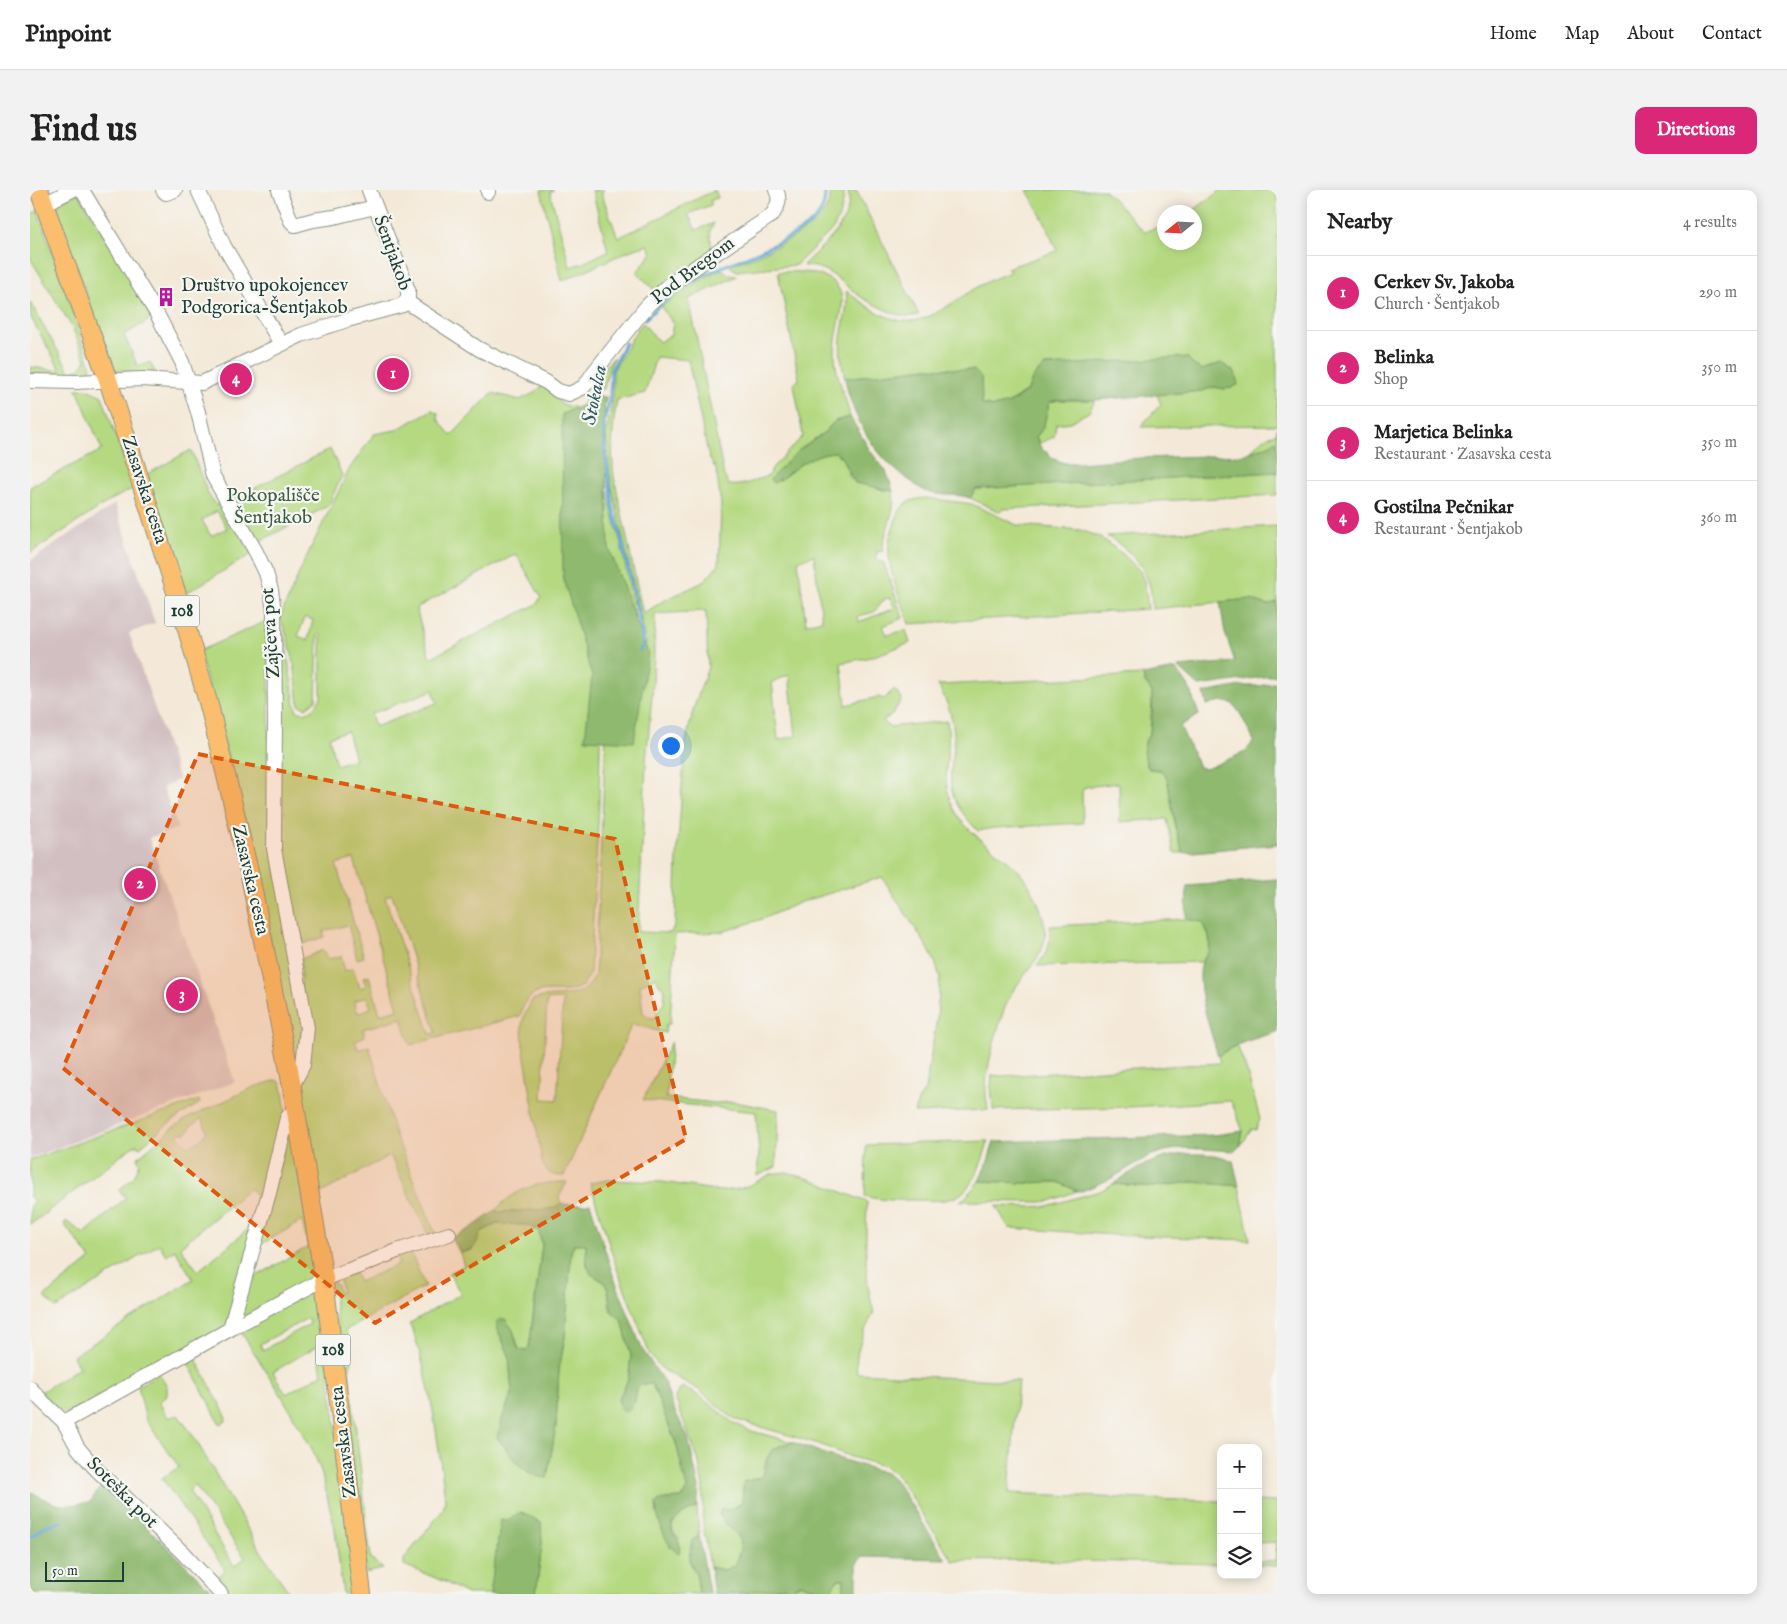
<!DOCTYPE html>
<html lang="en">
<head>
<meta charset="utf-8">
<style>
  :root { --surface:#fff; --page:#f2f2f2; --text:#222; --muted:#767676; --line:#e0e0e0; --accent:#db2777 }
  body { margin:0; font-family:"IM FELL English",serif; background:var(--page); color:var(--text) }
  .controls { position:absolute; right:15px; bottom:15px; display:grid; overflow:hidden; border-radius:10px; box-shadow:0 2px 12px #0003 }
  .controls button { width:45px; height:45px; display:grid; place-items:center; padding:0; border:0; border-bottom:1px solid var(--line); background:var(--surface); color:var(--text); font:25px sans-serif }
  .compass { position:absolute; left:1127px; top:15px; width:45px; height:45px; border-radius:50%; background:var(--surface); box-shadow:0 2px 12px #0003; rotate:252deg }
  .scale { position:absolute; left:15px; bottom:12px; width:79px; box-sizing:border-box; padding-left:5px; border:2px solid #1f3d34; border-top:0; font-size:14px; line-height:18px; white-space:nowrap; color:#1f3d34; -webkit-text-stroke:4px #f6f6f2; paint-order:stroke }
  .you { position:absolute; left:640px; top:555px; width:18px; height:18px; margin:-12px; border:4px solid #fff; border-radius:50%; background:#1a73e8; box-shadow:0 0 0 8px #1a73e833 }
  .badge { display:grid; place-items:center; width:32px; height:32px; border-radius:50%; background:var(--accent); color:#fff; font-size:16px; font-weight:700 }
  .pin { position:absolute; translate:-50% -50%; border:2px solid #fff; box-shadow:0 1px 5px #0006 }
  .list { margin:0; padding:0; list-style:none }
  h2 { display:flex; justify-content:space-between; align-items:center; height:65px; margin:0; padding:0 20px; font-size:21px }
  h2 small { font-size:16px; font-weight:400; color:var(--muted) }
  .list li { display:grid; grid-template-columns:32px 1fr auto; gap:15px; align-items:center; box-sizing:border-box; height:75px; padding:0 20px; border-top:1px solid var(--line) }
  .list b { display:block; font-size:19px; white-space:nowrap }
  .list p { margin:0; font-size:16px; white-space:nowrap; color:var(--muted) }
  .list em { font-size:16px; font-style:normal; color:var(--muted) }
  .icon { flex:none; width:28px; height:28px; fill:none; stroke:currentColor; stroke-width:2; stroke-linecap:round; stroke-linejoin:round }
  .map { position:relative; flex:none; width:1247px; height:1404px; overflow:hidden; border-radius:10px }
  header { display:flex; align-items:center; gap:30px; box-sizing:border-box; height:70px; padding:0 25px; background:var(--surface); border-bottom:1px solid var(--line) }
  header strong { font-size:24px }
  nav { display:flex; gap:28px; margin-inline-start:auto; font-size:18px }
  .intro { display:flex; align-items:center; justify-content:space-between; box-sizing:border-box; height:120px; padding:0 30px }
  h1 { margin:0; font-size:35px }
  .button { padding:12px 22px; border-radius:10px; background:var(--accent); color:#fff; font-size:18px; font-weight:700 }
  main { display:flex; gap:30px; padding:0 30px }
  aside { flex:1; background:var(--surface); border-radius:10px; box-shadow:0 2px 12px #0003 }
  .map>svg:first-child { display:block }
</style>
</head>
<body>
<header>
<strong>Pinpoint</strong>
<nav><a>Home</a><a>Map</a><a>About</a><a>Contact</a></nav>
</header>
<div class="intro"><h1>Find us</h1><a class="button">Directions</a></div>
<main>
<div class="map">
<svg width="1247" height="1404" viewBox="0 0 1247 1404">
  <rect width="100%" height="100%" fill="#f6f6f2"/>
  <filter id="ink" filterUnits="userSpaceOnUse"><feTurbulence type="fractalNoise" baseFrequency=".02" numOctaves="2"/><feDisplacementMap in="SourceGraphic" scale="10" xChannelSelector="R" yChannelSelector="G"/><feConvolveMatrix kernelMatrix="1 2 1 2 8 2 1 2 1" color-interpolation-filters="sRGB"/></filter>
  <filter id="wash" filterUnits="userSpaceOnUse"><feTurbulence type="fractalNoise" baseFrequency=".0096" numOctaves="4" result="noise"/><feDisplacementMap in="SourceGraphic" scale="20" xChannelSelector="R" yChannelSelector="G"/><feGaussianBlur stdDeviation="1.12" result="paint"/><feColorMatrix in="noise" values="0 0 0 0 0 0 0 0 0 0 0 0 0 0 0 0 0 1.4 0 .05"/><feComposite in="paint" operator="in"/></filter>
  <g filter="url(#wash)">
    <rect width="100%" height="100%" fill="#f4e9d8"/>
    <path fill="#d2bfc1" d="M85,314L125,433L99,443L149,590L133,597L148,638L119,648L205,892L0,968V371Z"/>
    <g fill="#b5d981" stroke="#6a8b5a" fill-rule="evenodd">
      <path d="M511,0H524L520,2L540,77L553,73L578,61L562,0H574L571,2L588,48L685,0L688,8L681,10V15L658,24L666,40L684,33L680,41L682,61L626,102L607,82L622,63L618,55L599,61L532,91Z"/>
      <path d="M801,0H814C814,14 810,27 803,39L766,75L707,81L702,78L699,74C725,69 779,44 794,22C798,17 801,7 801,0Z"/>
      <path d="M818,0H826L889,125C876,128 867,125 856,120C848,116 839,112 831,107C813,94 798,75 774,76L773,75C793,55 825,32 818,0Z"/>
      <path d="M997,0H1075L1114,42L1134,35V52H1164V22H1161L1191,0H1247V235L1110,237L1131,214L1127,205L1172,201L1184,197L1195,199L1191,173L1172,180L1162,174L1158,168L1015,176L1003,187L998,200L979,213L963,217L952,215L951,187L944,180L897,178L815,188C812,175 809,161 811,148C813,132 819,117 816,101C835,115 858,133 882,131C903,129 921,113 938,103C951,94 965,88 980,82L977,78L1027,61L1014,31Z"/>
      <path d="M48,3L124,127L94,145L108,177L120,172L125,182L110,183L85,180L24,19L25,14Z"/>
      <path d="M8,21L57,164L61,179L54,185L0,184V177L31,181L0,126V112L40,182L50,178L56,170L42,137L0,68V24Z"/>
      <path d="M692,79L699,85L707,86L659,109L694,286L699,295C712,297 726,290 738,286L743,277L773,246L764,194L769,189L748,82C773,81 815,80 812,117C810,132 805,147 805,163C804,183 816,207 820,227L805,231L794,243L784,249L749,291C766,277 782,263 805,262L812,268L821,289L853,300L863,301C867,321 854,340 852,362L847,361V370L854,373L873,428L853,436L857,445L876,440L880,453L841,467L811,473L816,515L848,507L854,509L864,499L872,509L862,525L853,530L858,537L917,531C923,563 908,583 923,617C935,642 959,655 980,672C998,688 1011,713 1015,737C1020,764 989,786 978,810C970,828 957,874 956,894C955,903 957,912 958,920L884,923L888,911L895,900L907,829L910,787L905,772L898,758L852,687L771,712L732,729L692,742L645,744L640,834H636L635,843L602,834L534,986C522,986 517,984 512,972L493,855L492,835L494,826L502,810C525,801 555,813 565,785L576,541L553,215L555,209L559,206L577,207L570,227L571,260L579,310L591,354L607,434L615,457L616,452L581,292L576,245L583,207V181L607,139L613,133L629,152L641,145L643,133L631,117C650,102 669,89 692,79ZM626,167L658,170L679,268L686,279L691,314L689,374L673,392L633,411L613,424L584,287C581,261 582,236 587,210L615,203ZM784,365L792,430L776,434L768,371ZM860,408L865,418L829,432L828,426L844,422L854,409ZM676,421L678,477L664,517L655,555L647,668L645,733L641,743L608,742L616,572L623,494L625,424ZM759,485L766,546L748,550L742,492ZM626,787L629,794L635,799L634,813L628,821L627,827L621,828L613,823L610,795ZM533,809L527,910L512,909L517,810Z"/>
      <path d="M584,167L578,182L574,199H570L562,190Z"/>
      <path d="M514,194C523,204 529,217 544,217L549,229L571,497L569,615L560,783C558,787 555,793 552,796C530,811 501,785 490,826L380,855L372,828L333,839L335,846L325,851L329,860L339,856L365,944L406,1045L399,1047L360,965L286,1006L273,919L271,892V769L293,760L299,769L311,766L315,781L323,778L330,798L336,796L333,787L339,786L350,824L368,819L324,669L306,674L334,767L327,769L318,735L294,741V747L266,756L250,687L249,434L255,450L265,515L267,521C280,526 286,517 291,507V445L288,444L286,510L276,518L269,515C266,484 263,457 250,428L274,372L320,278L344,244L366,240L402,220L408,223V229L421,246L462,203L490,210L506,202ZM486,364L511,407L507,414L400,468L386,418ZM275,427L283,430L278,450L268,446ZM403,500L407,513L345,537L341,524ZM317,541L325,569L306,575L299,547ZM362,704L406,842V843L400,844L355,707ZM337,807L341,818L328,823L324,811Z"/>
      <path d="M45,199H57L72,206L104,298L81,310L0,363V297L72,260L49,204Z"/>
      <path d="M1028,210H1065L1059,222L1040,232L1026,234L1024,247L1010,253L1006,247C1017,235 1014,226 1020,212Z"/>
      <path d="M1247,238V250L1239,255L1219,263L1231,250L1246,243Z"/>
      <path d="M300,259L312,285L298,316L228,352L206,308Z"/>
      <path d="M161,260L178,304L186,316L192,313L222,364L156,403L117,284ZM187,321L197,338L181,346L172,330Z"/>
      <path d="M1247,282V305L972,319L970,322L940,308L946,299Z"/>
      <path d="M896,308L942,314L987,335L1050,340L1070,347L1094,365L1110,381L1115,394L1118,419L879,434C871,408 854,375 860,347C861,342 864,337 865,332C872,314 875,310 896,308Z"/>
      <path d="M1247,336V412L1237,415L1221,409L1122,419C1124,385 1104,362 1077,346Z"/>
      <path d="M239,430V631L273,834L267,874L264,872L230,698L233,697V687L224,651L222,650L215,631L169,461Z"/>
      <path d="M1113,485L1114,492L1121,500L1122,509L1120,542L1116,551L1115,564L1116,574L1119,579L1133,581L1137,588L1146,639L1153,663H1144L1137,629L1090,632L1089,593L1055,597L1052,601L1053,633L964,638L948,641C938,630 928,619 923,605C917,586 924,570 924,551C925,531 917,511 908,495Z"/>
      <path d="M1156,729L1172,732C1182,748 1182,757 1171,772L1007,776C1019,760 1020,756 1020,736Z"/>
      <path d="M641,852L636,908L685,913L704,912L748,920L746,977L727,986L729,964L726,922L613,910Z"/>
      <path d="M1207,855L1216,879L1230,929L1226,940L1222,939L1213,952L1210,954L1213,941L1201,911L1099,917L963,920L961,896L962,885L972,886L1190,873L1188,866L1197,860Z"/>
      <path d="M247,890L251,893L252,897L256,921L232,1013L220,998L150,1057L168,1081L228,1031L199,1130L191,1141L38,1223L32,1222L11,1202L49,1178L43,1166L163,1089L145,1060L136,1065L129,1054L26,1118L14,1107L61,1069L34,1034L36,1031L54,1044L96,1008L89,1000L104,987L110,973L107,968L144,937L160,927L224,897ZM172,928L177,941C173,949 168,953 158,956L148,947L150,943H157L162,935Z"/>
      <path d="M169,910L170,913L139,933L110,957L106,955L102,957L0,1035V1015L4,1011L0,1007V970Z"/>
      <path d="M261,935L285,1087L207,1130L216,1092L278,1057L272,1031L226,1057Z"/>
      <path d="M958,951C954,968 942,1003 923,1008C911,1012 897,1010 885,1010C867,1010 852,1011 835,1006L836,955Z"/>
      <path d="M756,982L780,989L837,1012C836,1049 833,1087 844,1122C834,1141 824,1161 827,1183L988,1191L979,1303L1115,1309L1191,1311V1374L1002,1370L923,1371L867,1285L854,1276L821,1267L789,1254L710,1231L700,1226L669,1200L632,1179L620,1165L586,1076L560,993L577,990L632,992L691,1001L709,999L720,995L741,984Z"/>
      <path d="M949,991L993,993L1029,992L1047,1001L1020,1011L1010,1012L930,1011L935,1008Z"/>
      <path d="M537,992L529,1007L531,1014L520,1019L471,1022L465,1021C486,998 506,992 537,992Z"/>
      <path d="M1163,992L1209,996L1220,1050L1084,1045L979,1038L966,1016L999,1017L1017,1016L1070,1001L1083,994L1122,997Z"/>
      <path d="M467,1034L498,1035L509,1042L512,1055L499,1157L495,1161L489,1159L483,1140L467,1138L479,1165L482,1204L473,1226L517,1288L526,1236L529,1180L535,1147L541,1062L544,1054L556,1053L557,1075L561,1084L574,1092L578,1100L581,1121L592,1129L601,1166L598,1190L588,1210L604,1212L607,1199L611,1194H622L646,1253L658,1299L652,1308L635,1309L640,1358L649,1349C631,1332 652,1324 667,1317L669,1346L662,1350L659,1370L667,1386L669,1404H506L512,1354L511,1333L491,1322L477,1331L471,1330L460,1404H437L415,1392L374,1375V1369L413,1320L415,1310C408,1249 401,1190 380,1133L431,1104L419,1083L434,1076L430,1063L442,1060L450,1042Z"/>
      <path d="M381,1063L395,1096L316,1140L322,1170L319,1181L341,1369L353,1379L336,1383L302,1091L307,1095L309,1103L312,1102L309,1088L324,1082L329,1092L369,1074L367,1066Z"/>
      <path d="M280,1101L286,1103L290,1108L326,1404H313L305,1339L291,1281L282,1259L250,1203L211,1142L165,1167L195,1224L196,1231L190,1234L158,1173V1168ZM278,1128L280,1134L233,1160L230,1154ZM287,1156L292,1184L256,1204L243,1182Z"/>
      <path d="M129,1183L137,1196V1205L129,1212L138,1228L148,1225L164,1247L232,1363L260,1404H196L185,1391L195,1380L132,1288L149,1277L116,1230L108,1196ZM165,1295L215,1368L204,1376L159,1301Z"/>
      <path d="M652,1197L672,1208L702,1232L718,1240L762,1252C752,1255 745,1259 739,1268C732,1278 738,1290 720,1290L713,1297L712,1313L699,1320L693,1332C713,1348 715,1352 704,1376L694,1380L680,1377L673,1333V1297L669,1272L645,1208L647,1203Z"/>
      <path d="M1228,1311L1247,1312V1376L1228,1375V1372L1247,1370L1245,1361L1246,1352L1228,1353Z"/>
      <path d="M809,1389H814V1404H769L766,1402L765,1396L771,1394L791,1400L806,1393Z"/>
      <path d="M756,1397L757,1404H702L705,1402Z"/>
    </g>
    <g fill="#90b96f" stroke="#587b52">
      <path d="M1151,167L1158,168L1162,174L1172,180L1191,173L1205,182L1208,195L1195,199L1184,197L1172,201L1065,210H1028L1020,212C1014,226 1018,234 1006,247L1012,260L1018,263L1021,268L1034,273H1050L1111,268L1212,265L1239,255L1247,250V282L946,299L940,308C927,303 912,307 898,302C892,300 887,296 882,292C847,270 822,229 815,188L897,178L944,180L951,187L952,214L963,217L980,213L998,200L1003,187L1015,176Z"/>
      <path d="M574,206L579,358L618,463L604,552L555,549L562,486L533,387L532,224Z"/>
      <path d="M820,227L841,262L856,281L863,301L825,293L812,268L805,262C789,263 776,270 764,279C757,284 751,290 743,293L740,289L769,260L794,243L805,231Z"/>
      <path d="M1221,409L1237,415L1247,412V485L1169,496L1148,477L1205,472L1195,443L1190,412Z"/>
      <path d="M1146,479L1159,497L1169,525L1150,536L1169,577L1176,579L1215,562L1224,551L1210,523L1202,513L1191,511L1177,515L1174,503L1211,496H1229L1247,492V654L1153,663L1146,639L1137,588C1132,579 1128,579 1119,579C1114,572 1113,557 1116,549C1117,548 1120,543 1120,542C1122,534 1124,510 1121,502C1119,496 1114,493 1113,485Z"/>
      <path d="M1247,689V842C1227,848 1205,853 1188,866C1181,842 1166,800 1171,775C1172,770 1177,766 1179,762C1182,751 1178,741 1172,732L1156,729L1157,696Z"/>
      <path d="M1213,941L1210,956L1205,961L1154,958L1135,961L1119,966L1080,989L1052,1001H1047L1028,992L993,993L949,991L958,971L964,952L1184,945Z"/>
      <path d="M1155,964C1171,964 1188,963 1203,971L1209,996L1163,992L1122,997L1083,994C1108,977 1125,967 1155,964Z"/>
      <path d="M560,1013L583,1085L612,1159L634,1192L642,1215L658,1248L669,1298L667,1317C658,1322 634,1331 644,1345C649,1351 651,1354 649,1363C637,1360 625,1325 626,1313L635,1309L652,1308L657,1299L646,1253L622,1194H611L607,1199L605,1212L596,1222L591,1219L588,1210L598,1190L601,1166L592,1130L581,1121L578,1100L574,1092L561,1084L557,1075L556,1054H544L541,1062L535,1147L529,1180L526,1236L517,1288C492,1286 481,1265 467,1247L473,1226L482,1204L479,1165L467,1138V1131L471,1129H475L483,1140L488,1159L495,1161L499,1157L501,1144L512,1055L509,1042L498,1035L467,1034L451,1042C446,1058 445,1059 430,1063L422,1048L441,1038L465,1021L471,1022L520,1019L531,1014L554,1015Z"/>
      <path d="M762,1252L804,1267L856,1283L867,1293L916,1369L832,1367L827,1373V1404H814V1389H808L801,1400H792L771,1394L765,1396L766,1402L769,1404H757L755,1397L702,1404H684L680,1377L694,1380L704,1376C720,1342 704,1348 689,1324L691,1319L699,1320L712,1313L713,1297L715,1291C744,1287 729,1279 740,1263C744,1257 755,1254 762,1252Z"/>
      <path d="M73,1294L185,1404H0V1301C27,1316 29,1318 60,1312Z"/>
      <path d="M491,1322L511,1333L512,1354L506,1404H460L471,1330L477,1331Z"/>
      <path d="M669,1346L679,1402L680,1404H669L667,1386L659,1370L662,1350Z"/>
    </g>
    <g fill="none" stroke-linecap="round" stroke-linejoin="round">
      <g stroke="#5ba4d2" stroke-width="3">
        <path d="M615,129C634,110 656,94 680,82C707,69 781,46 792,19C795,13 795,6 795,0"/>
        <path d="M595,153L581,181L580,208L573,236V248L583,317L591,347L612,442L613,456L610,460"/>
        <path d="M0,1348L15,1336L32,1332"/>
      </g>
    </g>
  </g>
  <g filter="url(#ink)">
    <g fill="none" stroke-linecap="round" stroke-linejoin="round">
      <g stroke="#8a9386" stroke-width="16">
        <g id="minor">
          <path d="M52,0L127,124L152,172L168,222L183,286L226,362L236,383L241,400L244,422L245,530L244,659L277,838L273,875L262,896"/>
          <path d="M133,0L136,3L145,0"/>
          <path d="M168,0L194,56L251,154"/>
          <path d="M249,0L261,31L265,35L283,30L304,27L345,17"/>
          <path d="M458,0V2"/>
          <path d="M14,14L42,0"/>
          <path d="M377,112L449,159L516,192L528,201L539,204L552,198L556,194L564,182L617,116L638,96L742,25C748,16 751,10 746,0"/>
          <path d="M0,191L45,192L112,189L172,193L271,145L317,130L373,115L378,108V100L339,0"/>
          <path d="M200,1139L239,1003L257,928L266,918"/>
          <path d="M0,1198L13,1212L34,1232L48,1258L65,1278L152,1362L191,1404"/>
          <path d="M34,1232L200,1139L294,1089L330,1076L367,1061L419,1044"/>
        </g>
      </g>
      <g stroke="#8a9386" stroke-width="20">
        <path id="major" d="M9,0L78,190L148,408L180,519L219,681L259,880L294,1089L332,1404"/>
      </g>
      <use href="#minor" stroke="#fff" stroke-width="14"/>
      <use href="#major" stroke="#fbbe6e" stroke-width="18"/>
    </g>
  </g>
  <path fill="#de580e" fill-opacity="0.2" stroke="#de580e" stroke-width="4" stroke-dasharray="10 6" stroke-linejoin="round" d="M168,564L585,649L656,949L345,1133L33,878Z"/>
  <defs>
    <g id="building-bare" transform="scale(1.5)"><path d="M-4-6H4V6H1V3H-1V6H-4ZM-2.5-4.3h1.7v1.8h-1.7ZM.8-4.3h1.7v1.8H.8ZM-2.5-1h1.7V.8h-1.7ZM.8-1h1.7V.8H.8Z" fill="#b5179e" stroke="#f6f6f2" stroke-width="2.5" paint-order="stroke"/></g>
  </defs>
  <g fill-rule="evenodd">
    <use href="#building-bare" x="136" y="107"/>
  </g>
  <g text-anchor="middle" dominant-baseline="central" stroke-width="4.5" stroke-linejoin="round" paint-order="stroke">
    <g fill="#f6f6f2" stroke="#60746d" stroke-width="1">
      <rect x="134.5" y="405.5" width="35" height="31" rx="4"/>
      <rect x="285.5" y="1144.5" width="35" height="31" rx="4"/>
    </g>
    <g font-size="18" font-weight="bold" fill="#1f3d34">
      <text x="152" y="421">108</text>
      <text x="303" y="1160">108</text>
    </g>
    <g font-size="19" fill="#1f3d34" stroke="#f6f6f2">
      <text transform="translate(362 63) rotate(70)">Šentjakob</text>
      <text transform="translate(663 81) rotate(-37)">Pod Bregom</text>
      <text transform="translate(114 300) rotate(72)">Zasavska cesta</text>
      <text transform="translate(241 443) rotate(-94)">Zajčeva pot</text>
      <text transform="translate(220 690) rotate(77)">Zasavska cesta</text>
      <text transform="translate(314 1252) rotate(-97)">Zasavska cesta</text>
      <text transform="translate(92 1303) rotate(45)">Soteška pot</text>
    </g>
    <g font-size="19" fill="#1f3d34" stroke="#f6f6f2" text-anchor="start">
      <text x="151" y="96">Društvo upokojencev<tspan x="151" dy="22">Podgorica-Šentjakob</tspan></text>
    </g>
    <g font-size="19" fill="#3d5c43" stroke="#f6f6f2">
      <text x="243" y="306">Pokopališče<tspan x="243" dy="22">Šentjakob</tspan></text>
    </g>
    <g font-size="20" font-style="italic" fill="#315c63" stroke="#f6f6f2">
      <text transform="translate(565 205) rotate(-79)">Stokalca</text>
    </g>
  </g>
</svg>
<div class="controls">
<button>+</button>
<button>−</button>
<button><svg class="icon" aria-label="layers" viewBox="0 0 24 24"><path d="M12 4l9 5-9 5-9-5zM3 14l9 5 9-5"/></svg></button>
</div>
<svg class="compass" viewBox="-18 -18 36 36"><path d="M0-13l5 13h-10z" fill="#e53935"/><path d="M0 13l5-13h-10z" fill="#767676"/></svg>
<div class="scale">50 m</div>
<div class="you"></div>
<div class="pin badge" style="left:363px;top:184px">1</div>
<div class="pin badge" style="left:110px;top:694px">2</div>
<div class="pin badge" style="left:152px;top:805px">3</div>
<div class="pin badge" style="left:206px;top:189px">4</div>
</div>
<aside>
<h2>Nearby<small>4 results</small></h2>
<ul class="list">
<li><span class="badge">1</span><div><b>Cerkev Sv. Jakoba</b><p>Church · Šentjakob</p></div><em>290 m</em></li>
<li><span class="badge">2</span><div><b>Belinka</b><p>Shop</p></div><em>350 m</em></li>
<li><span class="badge">3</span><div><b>Marjetica Belinka</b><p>Restaurant · Zasavska cesta</p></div><em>350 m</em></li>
<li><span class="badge">4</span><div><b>Gostilna Pečnikar</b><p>Restaurant · Šentjakob</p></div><em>360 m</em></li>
</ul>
</aside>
</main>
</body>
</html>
